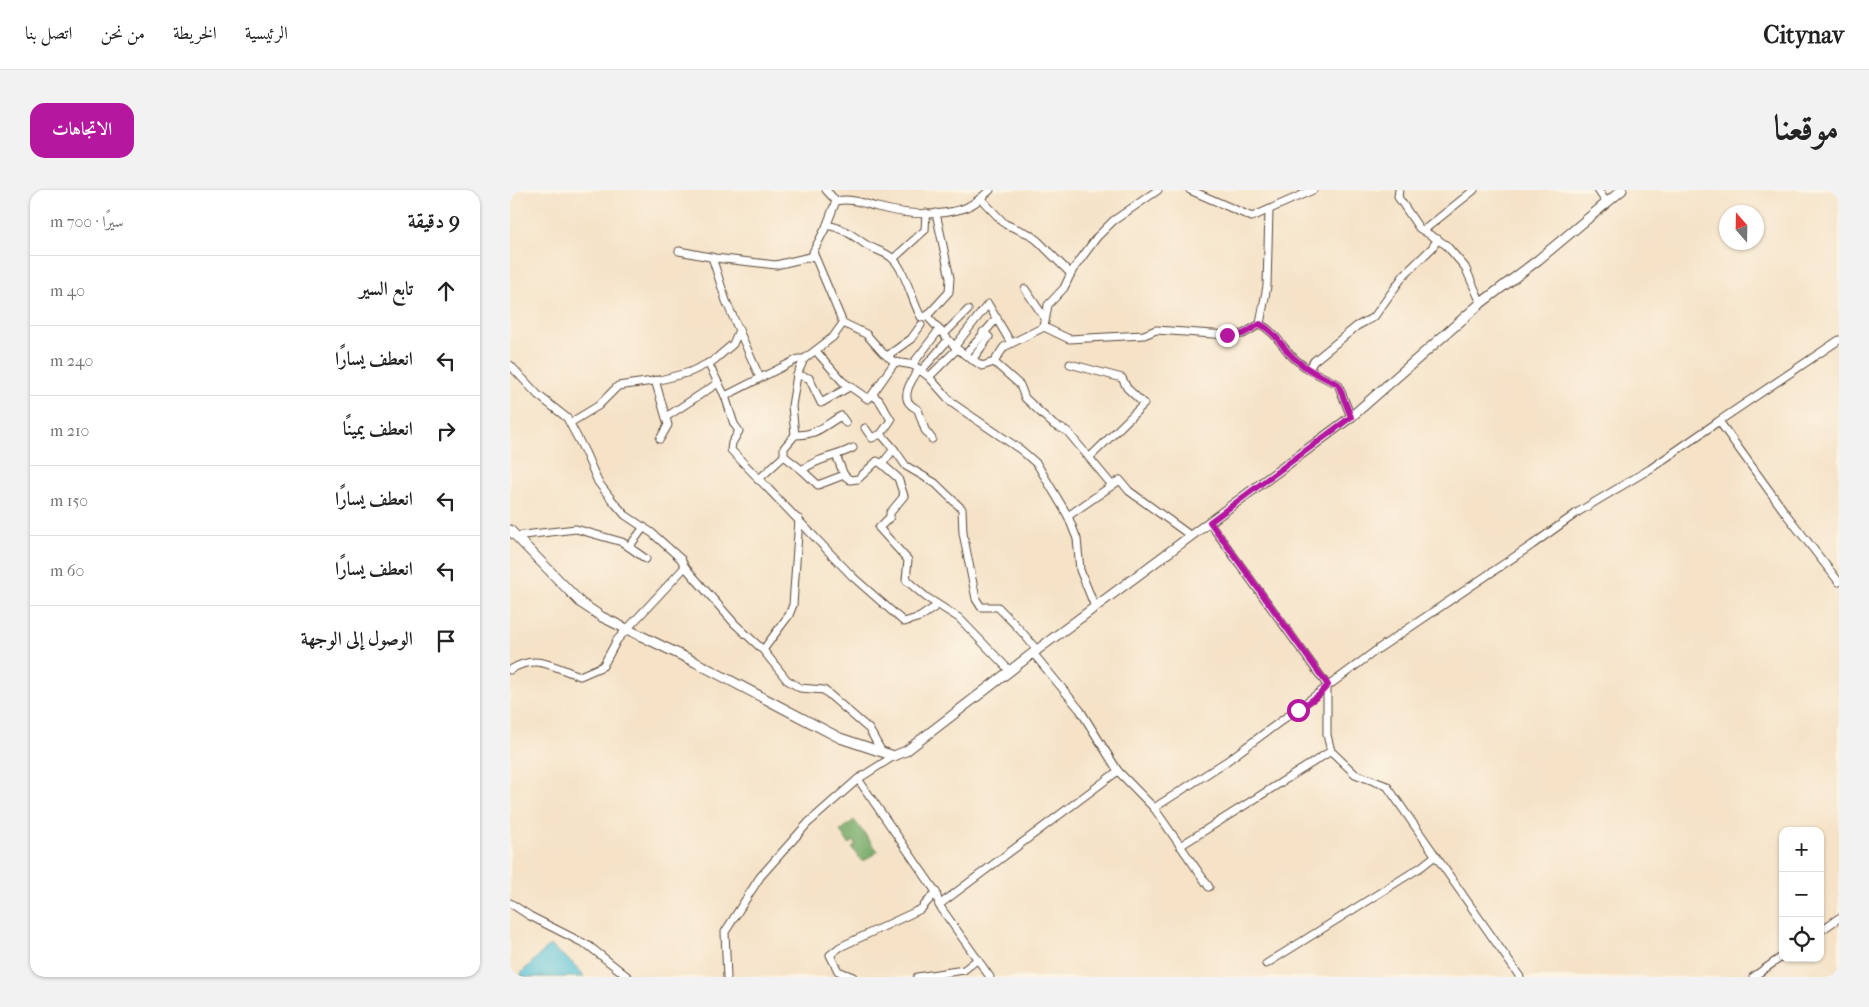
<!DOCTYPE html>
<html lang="ar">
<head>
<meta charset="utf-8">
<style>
  :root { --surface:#fff; --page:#f2f2f2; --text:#222; --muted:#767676; --line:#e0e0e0; --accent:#b5179e }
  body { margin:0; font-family:"IM FELL French Canon",Amiri,serif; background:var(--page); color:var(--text); direction:rtl }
  .controls { position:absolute; right:15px; bottom:15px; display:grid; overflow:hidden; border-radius:10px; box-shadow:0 1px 4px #0004 }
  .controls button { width:45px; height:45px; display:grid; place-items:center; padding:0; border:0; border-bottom:1px solid var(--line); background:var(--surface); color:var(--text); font:25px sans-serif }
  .compass { position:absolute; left:1209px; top:15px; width:45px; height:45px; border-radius:50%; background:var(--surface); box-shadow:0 1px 4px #0004; rotate:340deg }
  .stop { position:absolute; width:15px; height:15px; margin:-11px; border:4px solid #b5179e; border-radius:50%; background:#fff }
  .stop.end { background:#b5179e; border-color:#fff; box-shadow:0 1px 5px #0008 }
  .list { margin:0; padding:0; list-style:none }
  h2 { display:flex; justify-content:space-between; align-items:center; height:65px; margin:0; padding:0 20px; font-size:21px }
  h2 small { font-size:16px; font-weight:400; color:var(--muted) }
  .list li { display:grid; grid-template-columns:32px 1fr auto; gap:15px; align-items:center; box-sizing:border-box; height:70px; padding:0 20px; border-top:1px solid var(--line) }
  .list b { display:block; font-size:19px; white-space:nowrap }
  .list em { font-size:16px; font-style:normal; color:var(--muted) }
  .icon { flex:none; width:28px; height:28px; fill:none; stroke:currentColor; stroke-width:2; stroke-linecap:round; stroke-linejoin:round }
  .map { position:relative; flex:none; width:1329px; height:787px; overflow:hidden; direction:ltr; border-radius:15px }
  header { display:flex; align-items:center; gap:30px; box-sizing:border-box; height:70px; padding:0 25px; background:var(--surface); border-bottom:1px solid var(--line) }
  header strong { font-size:24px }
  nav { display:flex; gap:28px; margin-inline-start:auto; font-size:18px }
  .intro { display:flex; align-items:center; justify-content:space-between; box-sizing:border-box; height:120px; padding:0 30px }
  h1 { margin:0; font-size:35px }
  .button { padding:12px 22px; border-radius:15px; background:var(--accent); color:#fff; font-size:18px; font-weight:700 }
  main { display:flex; gap:30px; padding:0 30px }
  aside { flex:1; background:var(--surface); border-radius:15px; box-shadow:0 1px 4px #0004 }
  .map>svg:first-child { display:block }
</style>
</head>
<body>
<header>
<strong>Citynav</strong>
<nav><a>الرئيسية</a><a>الخريطة</a><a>من نحن</a><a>اتصل بنا</a></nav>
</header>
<div class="intro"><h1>موقعنا</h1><a class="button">الاتجاهات</a></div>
<main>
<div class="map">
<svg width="1329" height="787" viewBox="0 0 1329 787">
  <rect width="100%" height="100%" fill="#fcf5e5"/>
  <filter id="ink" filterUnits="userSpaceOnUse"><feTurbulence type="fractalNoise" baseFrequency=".02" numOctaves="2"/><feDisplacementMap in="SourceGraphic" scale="10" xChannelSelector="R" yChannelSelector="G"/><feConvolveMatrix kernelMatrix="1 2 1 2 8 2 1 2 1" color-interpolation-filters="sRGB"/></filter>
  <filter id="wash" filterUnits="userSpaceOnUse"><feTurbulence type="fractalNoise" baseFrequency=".0096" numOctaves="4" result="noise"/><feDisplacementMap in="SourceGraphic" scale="20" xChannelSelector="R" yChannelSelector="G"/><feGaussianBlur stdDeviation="1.12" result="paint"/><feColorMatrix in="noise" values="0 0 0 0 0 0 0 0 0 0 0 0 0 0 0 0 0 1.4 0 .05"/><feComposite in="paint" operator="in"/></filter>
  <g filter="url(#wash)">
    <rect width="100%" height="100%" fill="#f5e2c7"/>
    <path fill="#74a966" stroke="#586a42" d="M344,630L368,661L353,672L342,658L346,655L343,651L339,654L330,641Z"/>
    <path fill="#5cc3d8" stroke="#4c767b" d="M40,755C52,766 66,773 74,787H12L11,783Z"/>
  </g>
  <g filter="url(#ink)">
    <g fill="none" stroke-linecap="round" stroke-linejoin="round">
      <g stroke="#574637" stroke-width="9">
        <g id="minor">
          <path d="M316,0L326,11C342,8 352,13 367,17C394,24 425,27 452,19C463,16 472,7 480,0"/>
          <path d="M680,0L742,27L803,0"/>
          <path d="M889,0L888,7L909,38L936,55L955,77L971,113"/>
          <path d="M1088,0L1096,12"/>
          <path d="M471,9L495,34L519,44L528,51L561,84"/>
          <path d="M326,11L316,37L303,62L333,133L356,144L373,163L385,172L403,175L419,187L442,213L511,260L527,274L558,326"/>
          <path d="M426,23L440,88L439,102L417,126L447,159L472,176L484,172L510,195L515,208L544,235L557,241L601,294"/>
          <path d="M317,35C333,38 342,45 355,54C364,60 374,61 382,68C395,79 402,111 411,127L417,126"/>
          <path d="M914,40L964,0"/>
          <path d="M169,61L205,68L266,75L304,66"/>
          <path d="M202,67L216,111L250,188"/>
          <path d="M383,69L415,40L416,23"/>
          <path d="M515,99L534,127"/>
          <path d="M750,134C763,141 769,151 778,162C791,177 810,186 828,194L841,227"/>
          <path d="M534,137L559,149L634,145L646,140L717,145L733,144L750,134L757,96L759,20"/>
          <path d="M434,144L458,120"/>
          <path d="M1329,150L1209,231L1276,324L1329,392"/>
          <path d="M445,156L478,114L501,153"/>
          <path d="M306,161L332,191L358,209L362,205"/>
          <path d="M455,165L487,128"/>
          <path d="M377,166L401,149L411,135"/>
          <path d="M462,170L479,147L473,142"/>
          <path d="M385,172L362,205L369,210L381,230L371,244L384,259L372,274L388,288L394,306L380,323V327L369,338L398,370L396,390L416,407L449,428L500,481"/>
          <path d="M484,172L494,157L534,137L538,115L554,98L562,81L587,47L603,31L648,0"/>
          <path d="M198,173L215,206L224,234L229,241L222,253L221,260L343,387L394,432L410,427L428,415"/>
          <path d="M560,174L612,188L617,198L634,214L580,267"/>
          <path d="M0,175L28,205L57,228L75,262L88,292L102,310L115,325L142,343L171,369L175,377L225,434L253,460L277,490L290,498L314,500L359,539L372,562"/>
          <path d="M402,175L429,140"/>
          <path d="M409,179C403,188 390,206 401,215C403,217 406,218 408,220L415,240L422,249"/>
          <path d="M799,179L804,171L847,136L864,127L894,85L922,58L928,49"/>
          <path d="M411,181L438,150"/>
          <path d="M287,185L299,188L311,213L341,196"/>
          <path d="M419,187L447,159"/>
          <path d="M145,190L158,235L150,249"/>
          <path d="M215,206L288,169H294"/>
          <path d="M156,227L208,193"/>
          <path d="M60,233L88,216L108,196L150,190L180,182L203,171L223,154L229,140"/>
          <path d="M355,238L362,248L371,244"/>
          <path d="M285,245L282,216L287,185L294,169L323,147L333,133"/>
          <path d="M384,259L396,276L425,293L452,319L453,343L466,409L471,417H488C502,432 515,443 527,461"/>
          <path d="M274,266V258L285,245C308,245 313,236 331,226L336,233"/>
          <path d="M292,280L308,295L334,285L326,265"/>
          <path d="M334,285L340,290L348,289L367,271L372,274"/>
          <path d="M248,290L274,266L292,280C307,268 326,267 343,258"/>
          <path d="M699,332L817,495V545L821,561L845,584L877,596L1010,787"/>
          <path d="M5,346L66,339L112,352L136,369"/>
          <path d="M119,357L134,337"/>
          <path d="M585,417L570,380L567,349L558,326L610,290L619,301L681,346"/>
          <path d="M253,460L279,425L283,415L289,329"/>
          <path d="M523,463L570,520L608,581L644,618L699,697"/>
          <path d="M0,480C27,463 43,477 70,486L93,476L107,450L175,377"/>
          <path d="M348,589L426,702L429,715L480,787"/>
          <path d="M644,618L717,571L868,459L1022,355L1068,322L1140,279L1209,231"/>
          <path d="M670,656L821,561"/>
          <path d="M0,713L20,726L79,756L118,787"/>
          <path d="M429,715L608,581"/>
          <path d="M1310,741L1329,728"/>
          <path d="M756,774L911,677L925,666"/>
          <path d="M217,787L215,742L250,687L298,633L348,589L384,566"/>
          <path d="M343,787L328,781L320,765L330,757L411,719L426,702"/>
          <path d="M407,787L454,780L468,769"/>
          <path d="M1243,787L1273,766"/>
        </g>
      </g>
      <g stroke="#574637" stroke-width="11">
        <path id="tertiary" d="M0,340L71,413L92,427L185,472L330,548L384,566L396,561L523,463L841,227L971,113L1028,70L1112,0"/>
      </g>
      <use href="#minor" stroke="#fff" stroke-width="7"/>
      <use href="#tertiary" stroke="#fff" stroke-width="9"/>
    </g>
  </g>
  <g fill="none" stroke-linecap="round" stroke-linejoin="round" filter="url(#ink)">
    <path stroke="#b5179e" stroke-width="6" d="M717,145L733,144L750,134C763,141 769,151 778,162C791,177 810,186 828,194L841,227L700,332L818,495L808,506L788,520"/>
  </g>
</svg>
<div class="controls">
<button>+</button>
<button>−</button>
<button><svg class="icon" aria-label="locate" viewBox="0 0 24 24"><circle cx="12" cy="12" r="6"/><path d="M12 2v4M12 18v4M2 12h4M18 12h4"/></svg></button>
</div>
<svg class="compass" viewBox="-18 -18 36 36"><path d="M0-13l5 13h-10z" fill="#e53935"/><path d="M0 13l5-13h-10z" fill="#767676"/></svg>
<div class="stop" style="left:788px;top:520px"></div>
<div class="stop end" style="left:717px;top:145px"></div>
</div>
<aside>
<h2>9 دقيقة<small>سيرًا · 700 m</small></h2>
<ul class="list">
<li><svg class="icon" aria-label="ahead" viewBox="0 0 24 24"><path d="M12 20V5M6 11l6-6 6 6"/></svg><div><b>تابع السير</b></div><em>40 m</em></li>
<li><svg class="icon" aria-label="left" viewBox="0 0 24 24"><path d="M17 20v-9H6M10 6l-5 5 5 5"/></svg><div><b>انعطف يسارًا</b></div><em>240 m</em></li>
<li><svg class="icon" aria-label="right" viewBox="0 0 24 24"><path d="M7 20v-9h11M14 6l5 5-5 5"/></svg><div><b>انعطف يمينًا</b></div><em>210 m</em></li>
<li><svg class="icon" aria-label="left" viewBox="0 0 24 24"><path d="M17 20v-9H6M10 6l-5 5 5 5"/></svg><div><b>انعطف يسارًا</b></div><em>150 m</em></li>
<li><svg class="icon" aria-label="left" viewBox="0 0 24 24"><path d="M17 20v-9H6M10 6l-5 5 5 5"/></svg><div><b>انعطف يسارًا</b></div><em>60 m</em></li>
<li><svg class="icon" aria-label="arrive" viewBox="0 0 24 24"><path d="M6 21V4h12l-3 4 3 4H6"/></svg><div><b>الوصول إلى الوجهة</b></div></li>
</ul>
</aside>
</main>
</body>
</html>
